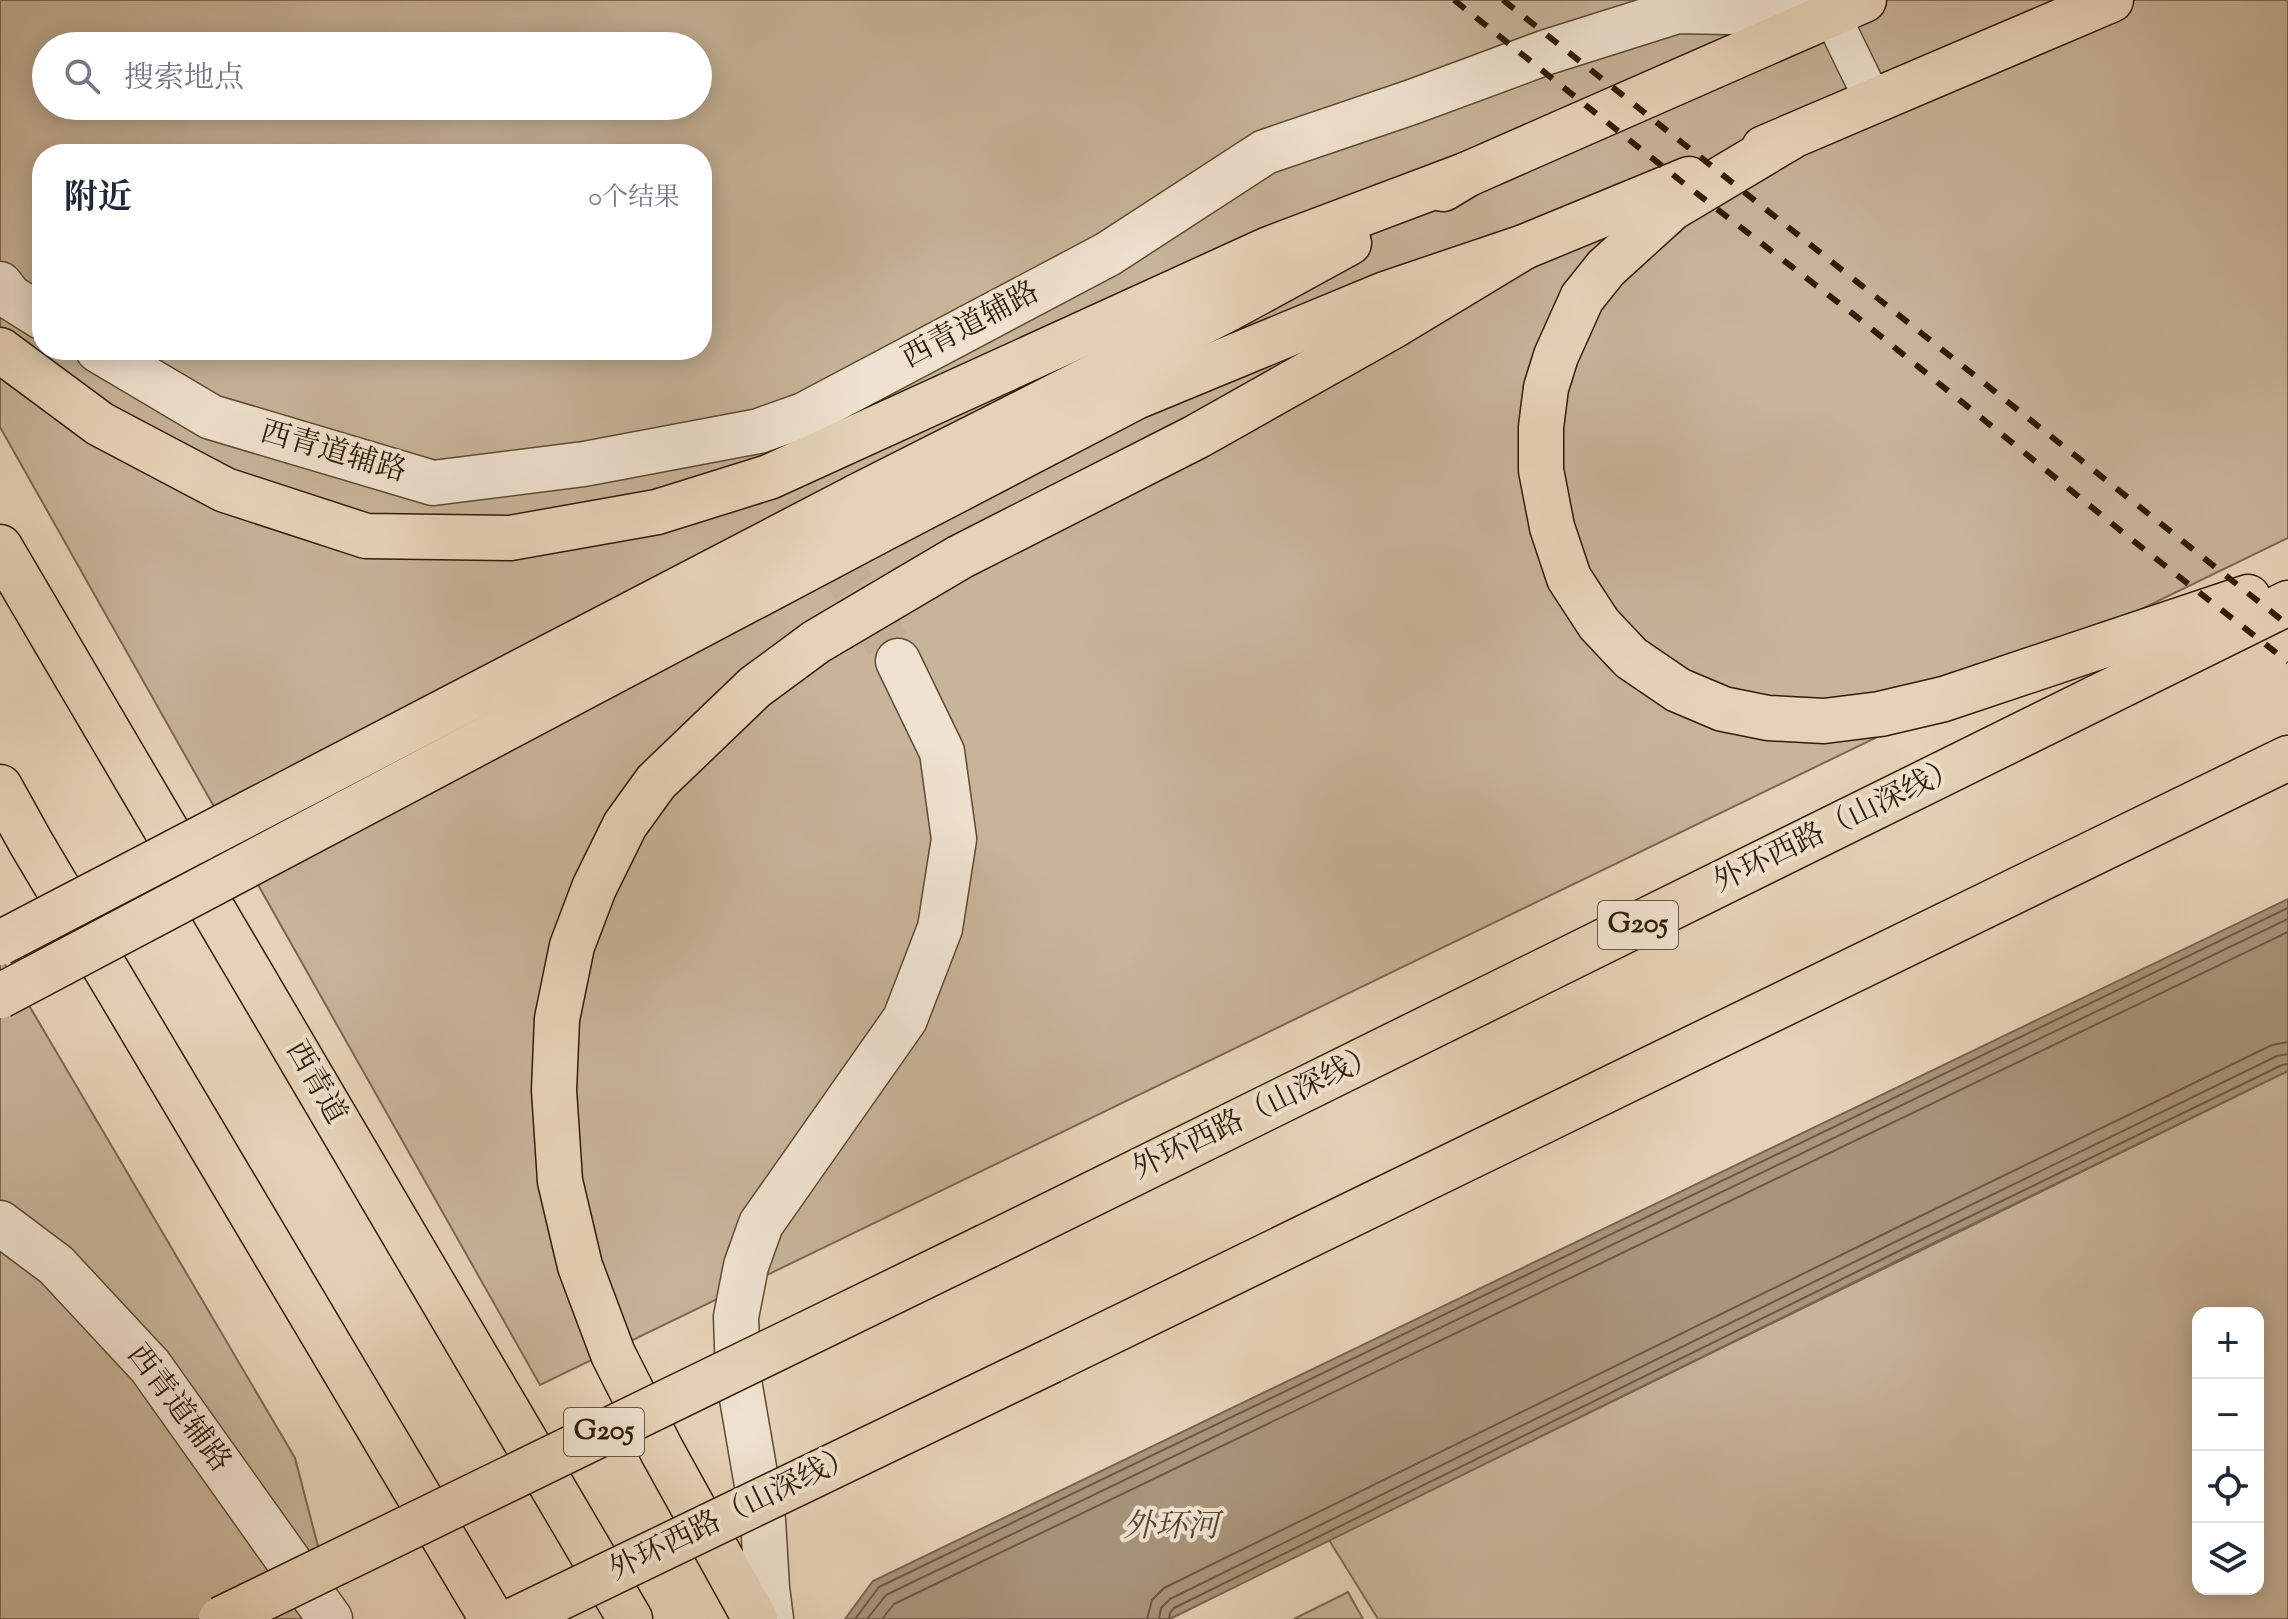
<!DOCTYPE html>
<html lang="zh">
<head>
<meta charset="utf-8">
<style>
  :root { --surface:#fff; --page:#f6f6f7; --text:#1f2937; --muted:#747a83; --line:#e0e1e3 }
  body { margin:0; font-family:"Sorts Mill Goudy","Noto Serif SC",serif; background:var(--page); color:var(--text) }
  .controls { position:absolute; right:24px; bottom:24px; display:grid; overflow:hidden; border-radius:16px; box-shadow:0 4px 20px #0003 }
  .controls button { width:72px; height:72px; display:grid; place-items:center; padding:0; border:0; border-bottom:2px solid var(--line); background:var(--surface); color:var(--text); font:40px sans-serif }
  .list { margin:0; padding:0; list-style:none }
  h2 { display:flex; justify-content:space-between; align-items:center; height:104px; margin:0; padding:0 32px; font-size:34px }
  h2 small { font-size:26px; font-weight:400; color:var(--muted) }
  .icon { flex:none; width:44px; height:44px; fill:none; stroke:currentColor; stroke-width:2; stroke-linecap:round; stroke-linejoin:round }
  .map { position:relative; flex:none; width:2288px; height:1619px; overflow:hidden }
  .search { position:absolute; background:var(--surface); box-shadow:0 4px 20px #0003; left:32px; top:32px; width:680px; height:88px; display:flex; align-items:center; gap:20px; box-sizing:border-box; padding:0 28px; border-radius:44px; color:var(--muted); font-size:30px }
  .panel { position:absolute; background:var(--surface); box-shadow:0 4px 20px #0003; left:32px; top:144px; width:680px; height:216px; border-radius:32px }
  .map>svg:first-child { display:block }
</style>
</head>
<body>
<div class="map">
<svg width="2288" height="1619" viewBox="0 0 2288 1619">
  <rect width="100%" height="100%" fill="#e6d3b7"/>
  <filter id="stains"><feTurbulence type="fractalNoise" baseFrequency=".0025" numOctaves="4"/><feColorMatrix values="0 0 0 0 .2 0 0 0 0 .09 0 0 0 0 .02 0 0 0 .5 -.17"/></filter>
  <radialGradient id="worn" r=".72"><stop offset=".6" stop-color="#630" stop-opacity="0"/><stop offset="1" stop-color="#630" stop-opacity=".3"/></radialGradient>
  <g fill="#c7b499" stroke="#7c684f" stroke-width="2" fill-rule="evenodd">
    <path d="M0,0H2288V538L540,1385L0,427ZM46,46H698V106H46ZM42,154H702V350H42Z"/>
    <path d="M0,956L295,1458L337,1619H0Z"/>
    <path d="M2288,1071V1619H1378L1329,1540ZM2198,1313H2258V1589H2198Z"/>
    <path d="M1348,1592L1363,1619H1294Z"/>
  </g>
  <path fill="#a8957a" stroke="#78654b" stroke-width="2" d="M2288,899V1071L1909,1255L1170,1619H845L873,1581Z"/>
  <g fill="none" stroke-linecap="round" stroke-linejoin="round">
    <g stroke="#6c5940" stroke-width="2">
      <path d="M855,1619L879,1587L2288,908"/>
      <path d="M867,1619L886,1595L2288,919"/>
      <path d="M882,1619L894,1604L2288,932"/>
      <path d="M1147,1619L1152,1600L1164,1588L1896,1228L2272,1045L2288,1042"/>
      <path d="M1159,1619L1161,1608L1170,1599L1901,1239L2277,1056L2288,1054"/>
      <path d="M1169,1619L1170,1613L1174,1608L1905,1248L2282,1065L2288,1064"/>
    </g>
    <path stroke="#c2af93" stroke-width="44" stroke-dasharray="44 22" stroke-linecap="butt" d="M763,437L898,661"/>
    <g stroke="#5e4a32" stroke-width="39">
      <path id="minor" d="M1826,0L1831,14L1874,102"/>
    </g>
    <g stroke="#5e4a32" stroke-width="47">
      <g id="tertiary">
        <path d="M0,284L10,297L42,317"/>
        <path d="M98,350L211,417L433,483L584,464L759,431L804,415L1108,254L1265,152L1412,102L1544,53L1677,11L1831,14"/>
        <path d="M0,1223L56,1265L150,1366L330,1619"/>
        <path d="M771,1619L767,1588L763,1520L738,1375L736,1317L746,1266L761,1224L905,1019L940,928L954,839L942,752L898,661"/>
      </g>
    </g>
    <g stroke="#301d05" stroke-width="47">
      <g id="trunk">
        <path d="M1791,137L1672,208L1606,268L1582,298L1556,356L1546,388L1541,427V470L1552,527L1569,578L1599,624L1631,658L1678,690L1723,709L1768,718L1824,721L1880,714L1944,699L2248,597"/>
        <path d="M1764,148L2111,0"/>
        <path d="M1443,189L1468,174L1864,0"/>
        <path d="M0,350L100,424L225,490L366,536L510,538L657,512L769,477L1269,249L1468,174"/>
        <path d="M856,497L1230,308L1349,243"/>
        <path d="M875,533L1136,397L1385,294L1524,247L1689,179"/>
        <path d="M0,547L630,1619"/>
        <path d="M0,787L31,843L492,1619"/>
        <path d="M987,1246L2288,603"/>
        <path d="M1051,1361L2288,758"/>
        <path d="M755,1619L662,1451L613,1354L580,1266L560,1181L554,1090L557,1019L572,946L594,888L625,825L656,782L755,687L816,642L960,557L1196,437L1395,325L1524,247"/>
      </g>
    </g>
    <use href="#minor" stroke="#efe2d0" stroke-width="36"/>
    <use href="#tertiary" stroke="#efe2d0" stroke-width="44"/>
    <use href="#trunk" stroke="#e6d3b7" stroke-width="44"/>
    <g stroke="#301d05" stroke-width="6" stroke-dasharray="14 14" stroke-linecap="butt">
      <path d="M1454,0L1682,182L1857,317L2131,539L2288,662"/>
      <path d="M1503,0L2288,625"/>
    </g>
    <g stroke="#301d05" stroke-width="47" stroke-linecap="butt">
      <g id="trunk-bridge">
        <path d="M0,943L856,497"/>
        <path d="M0,996L875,533"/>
        <path d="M221,1619L987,1246"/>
        <path d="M516,1619L1051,1361"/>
      </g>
    </g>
    <use href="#trunk-bridge" stroke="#e6d3b7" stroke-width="44"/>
  </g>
  <g text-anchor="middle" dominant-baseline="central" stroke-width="8" stroke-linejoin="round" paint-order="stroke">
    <g fill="#efe2d0" stroke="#695842" stroke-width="2">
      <rect x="1598" y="901" width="80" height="48" rx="6"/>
      <rect x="564" y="1408" width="80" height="48" rx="6"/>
    </g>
    <g font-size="28" font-weight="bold" fill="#301d05">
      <text x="1638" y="925">G205</text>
      <text x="604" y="1432">G205</text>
    </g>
    <g font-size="30" fill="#301d05" stroke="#efe2d0">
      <text transform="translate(971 326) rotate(-28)">西青道辅路</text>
      <text transform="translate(333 453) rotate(16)">西青道辅路</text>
      <text transform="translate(1837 826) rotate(-26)">外环西路（山深线）</text>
      <text transform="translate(315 1083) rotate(60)">西青道</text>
      <text transform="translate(1256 1113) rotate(-26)">外环西路（山深线）</text>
      <text transform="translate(178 1409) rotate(53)">西青道辅路</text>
      <text transform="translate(733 1514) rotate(-26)">外环西路（山深线）</text>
    </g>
    <g font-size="32" font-style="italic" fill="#5a472e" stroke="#efe2d0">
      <text x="1171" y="1528">外环河</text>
    </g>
  </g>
  <rect width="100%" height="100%" filter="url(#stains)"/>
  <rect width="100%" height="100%" fill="url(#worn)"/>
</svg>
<div class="controls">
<button>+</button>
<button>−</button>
<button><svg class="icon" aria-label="locate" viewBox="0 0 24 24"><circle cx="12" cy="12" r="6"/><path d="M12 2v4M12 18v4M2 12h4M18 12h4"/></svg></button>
<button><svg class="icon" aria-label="layers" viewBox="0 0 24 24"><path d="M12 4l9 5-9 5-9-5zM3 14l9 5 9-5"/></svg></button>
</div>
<div class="search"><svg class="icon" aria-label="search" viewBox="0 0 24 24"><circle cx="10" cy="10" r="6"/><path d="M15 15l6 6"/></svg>搜索地点</div>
<section class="panel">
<h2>附近<small>0个结果</small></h2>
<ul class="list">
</ul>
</section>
</div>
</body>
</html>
